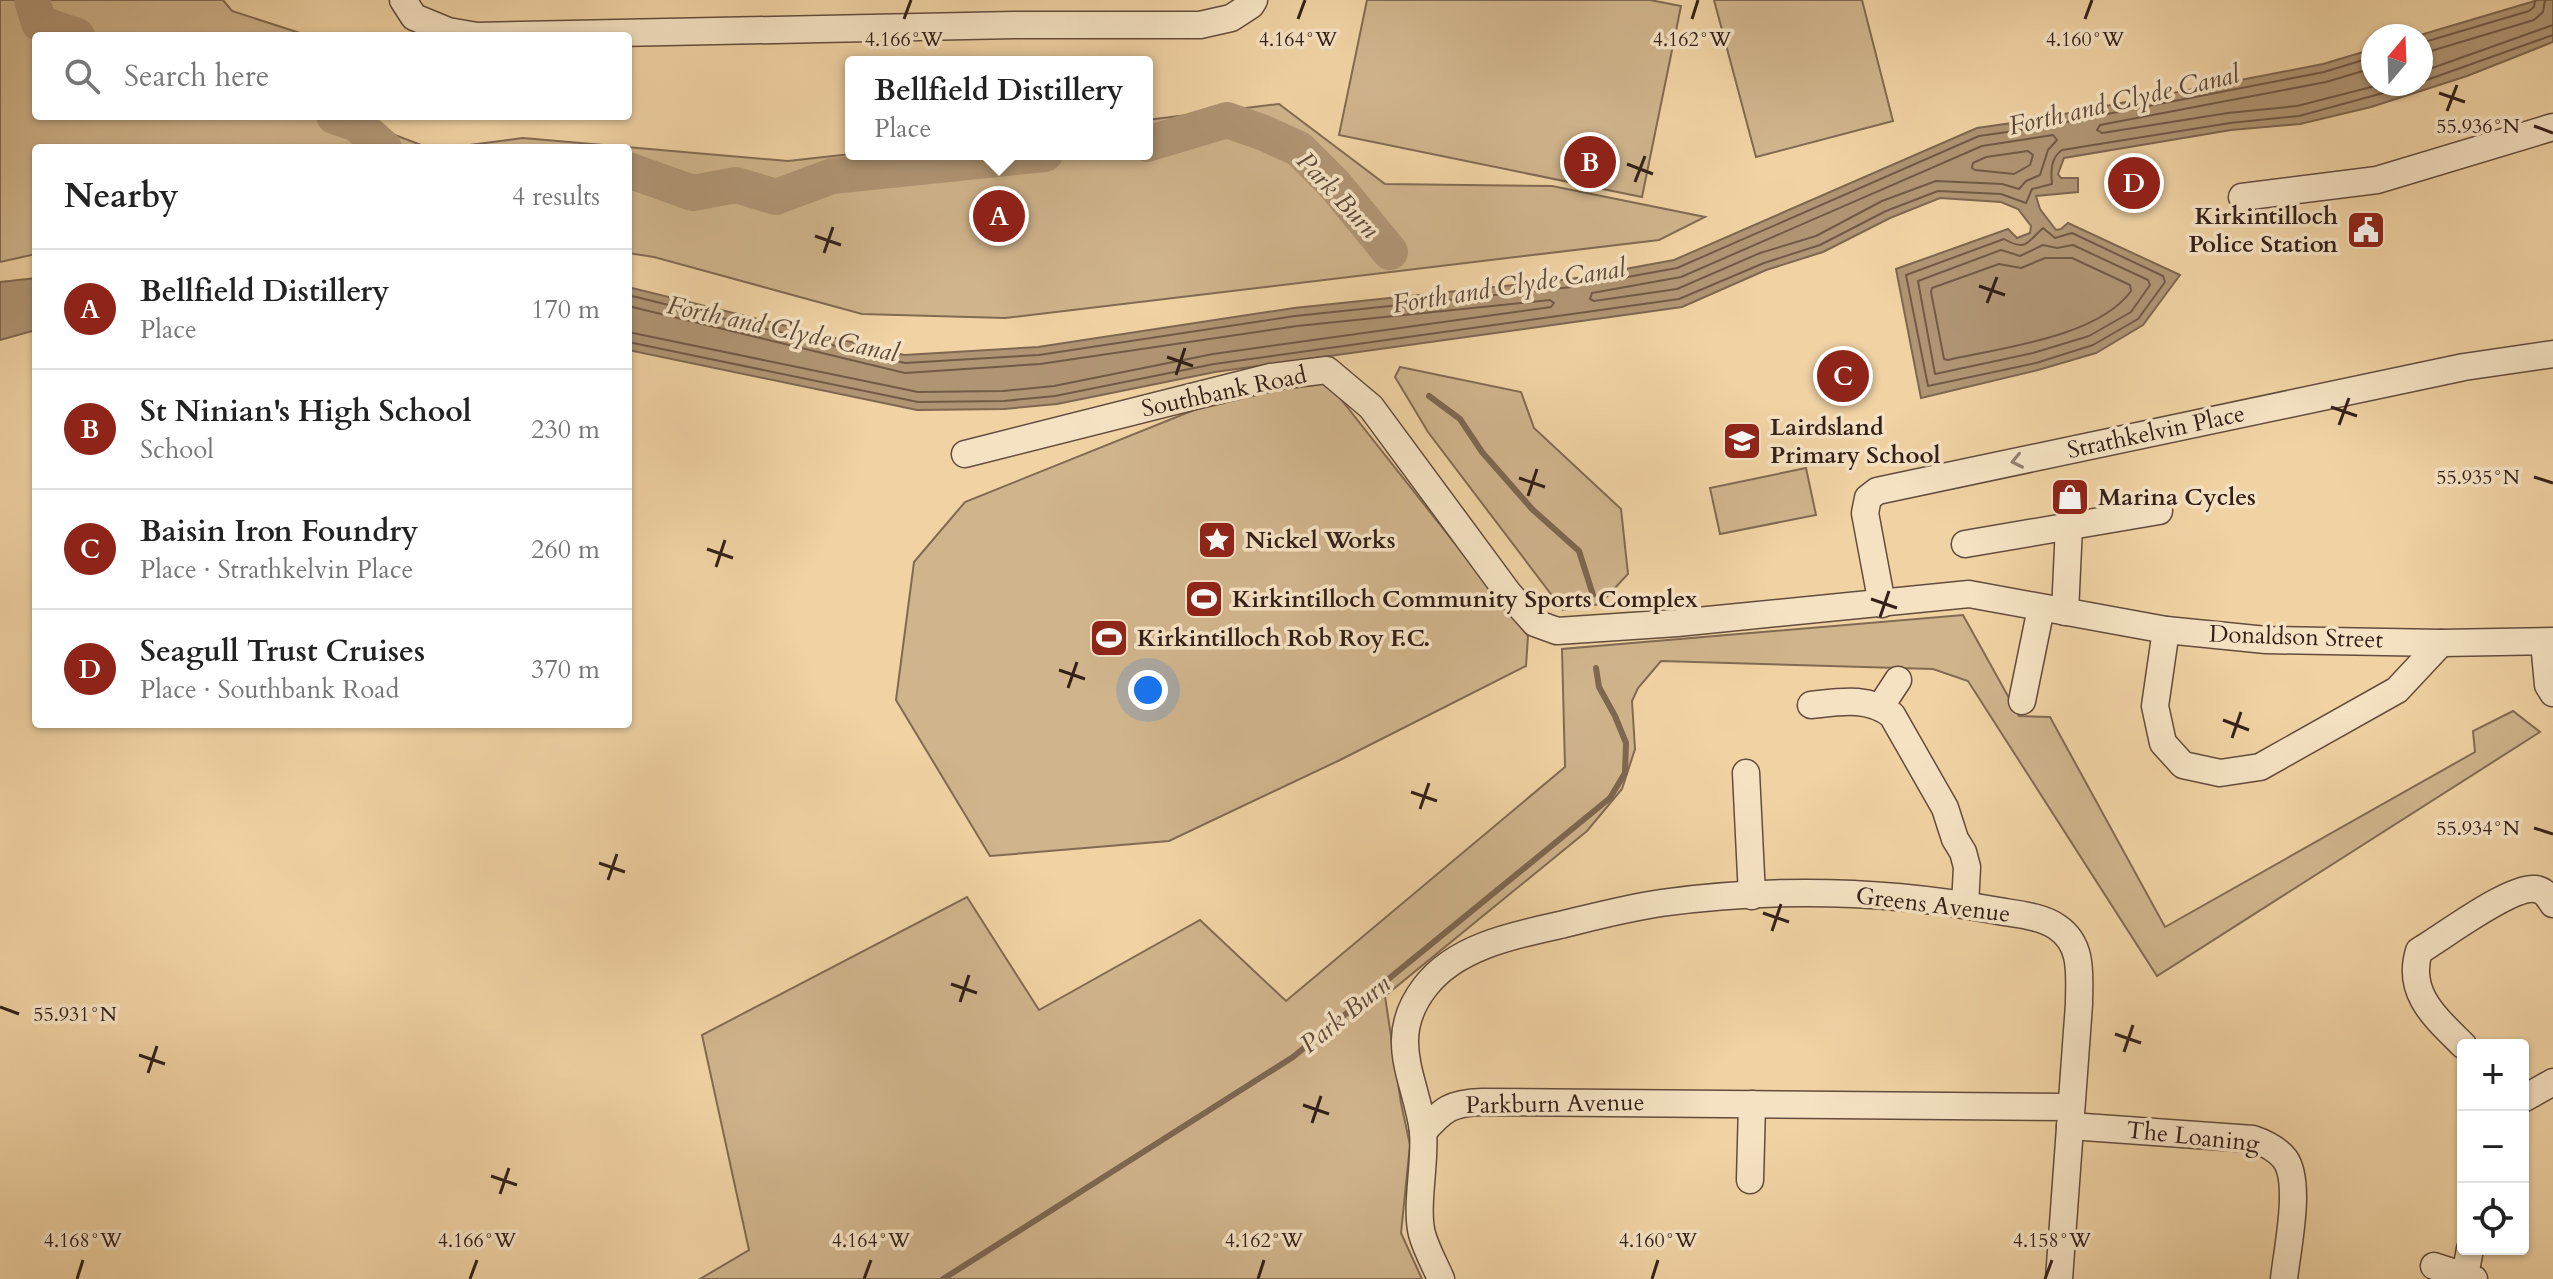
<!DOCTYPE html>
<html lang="en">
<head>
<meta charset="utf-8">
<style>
  :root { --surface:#fff; --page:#f6f6f6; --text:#222; --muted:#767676; --line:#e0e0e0; --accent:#8f2418 }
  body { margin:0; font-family:Cardo,serif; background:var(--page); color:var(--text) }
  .controls { position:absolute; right:24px; bottom:24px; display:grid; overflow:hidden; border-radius:8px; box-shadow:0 2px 6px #0004 }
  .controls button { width:72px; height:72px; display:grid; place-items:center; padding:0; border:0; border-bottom:2px solid var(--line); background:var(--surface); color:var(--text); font:40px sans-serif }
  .compass { position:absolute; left:2361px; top:24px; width:72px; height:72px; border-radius:50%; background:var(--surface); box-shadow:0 2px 6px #0004; rotate:19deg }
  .you { position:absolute; left:1148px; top:690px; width:28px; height:28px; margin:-20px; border:6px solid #fff; border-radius:50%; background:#1a73e8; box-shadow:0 0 0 12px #1a73e833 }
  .badge { display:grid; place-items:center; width:52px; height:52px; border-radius:50%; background:var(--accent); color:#fff; font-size:26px; font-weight:700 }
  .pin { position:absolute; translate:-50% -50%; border:4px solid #fff; box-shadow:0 2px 8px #0006 }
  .popup { position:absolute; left:845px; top:56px; width:308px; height:104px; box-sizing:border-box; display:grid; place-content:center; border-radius:8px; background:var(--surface); filter:drop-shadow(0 2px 6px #0005); font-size:26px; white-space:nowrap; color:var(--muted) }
  .popup b { font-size:30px; color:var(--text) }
  .popup::after { content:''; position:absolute; left:50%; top:100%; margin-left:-16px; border:16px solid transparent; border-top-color:var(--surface) }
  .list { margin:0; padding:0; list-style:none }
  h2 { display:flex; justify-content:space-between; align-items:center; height:104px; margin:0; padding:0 32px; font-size:34px }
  h2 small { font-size:26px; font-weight:400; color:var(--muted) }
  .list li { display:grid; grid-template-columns:52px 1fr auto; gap:24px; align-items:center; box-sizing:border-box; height:120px; padding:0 32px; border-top:2px solid var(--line) }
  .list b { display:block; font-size:30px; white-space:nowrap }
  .list p { margin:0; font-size:26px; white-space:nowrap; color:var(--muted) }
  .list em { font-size:26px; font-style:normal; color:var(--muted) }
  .icon { flex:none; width:44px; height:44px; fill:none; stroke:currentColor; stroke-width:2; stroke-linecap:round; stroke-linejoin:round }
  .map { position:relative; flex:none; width:2553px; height:1279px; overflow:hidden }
  .search { position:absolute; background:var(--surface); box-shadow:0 2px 6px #0004; left:32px; top:32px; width:600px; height:88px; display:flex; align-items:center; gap:20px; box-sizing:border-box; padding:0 28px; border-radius:8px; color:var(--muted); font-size:30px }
  .panel { position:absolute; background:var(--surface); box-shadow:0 2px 6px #0004; left:32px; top:144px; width:600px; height:584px; border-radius:8px }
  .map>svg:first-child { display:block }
</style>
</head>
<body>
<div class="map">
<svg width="2553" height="1279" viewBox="0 0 2553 1279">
  <rect width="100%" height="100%" fill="#f0d2a3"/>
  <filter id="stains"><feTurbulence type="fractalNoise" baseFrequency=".0025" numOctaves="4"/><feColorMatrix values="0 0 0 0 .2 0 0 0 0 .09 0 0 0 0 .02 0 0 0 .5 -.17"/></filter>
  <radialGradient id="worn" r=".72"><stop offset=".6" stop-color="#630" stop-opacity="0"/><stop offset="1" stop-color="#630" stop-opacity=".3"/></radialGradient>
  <g fill="#d0b48c" stroke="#826a52" stroke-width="2">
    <path d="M0,0H223L232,11L303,34L387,33L388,36H36V116H345L429,148H36V254L0,262Z"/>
    <path d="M1367,0H1650L1681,6L1642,197L1339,135Z"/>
    <path d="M1714,0H1862L1893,121L1756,157Z"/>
    <path d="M1279,104L1385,184L1552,186L1705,217L1659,240L1005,318L862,314L654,257L628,253V148H446L523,138L788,161L851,154H1147V120Z"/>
    <path d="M1400,367L1521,392L1534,428L1621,509L1628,574L1600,604L1563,610L1428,432L1395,377Z"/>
    <path d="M1325,379L1528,636L1526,666L1340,760L1169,841L990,856L896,700L914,562L965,502L1194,410Z"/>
    <path d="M1806,468L1816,515L1720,534L1710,488Z"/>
    <path d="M1963,615L2019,716L2050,717L2165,927L2475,752L2473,731L2513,711L2540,732L2157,976L1968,681L1933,669L1661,661L1638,688L1632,701L1635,749L1622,789L1587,831L1385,996L1401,1103L1410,1145L1401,1233L1422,1279H700L749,1250L702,1035L967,897L1039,1010L1200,920L1286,1001L1565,767L1562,649Z"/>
  </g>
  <g fill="#b09574" stroke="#7e6650" stroke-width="2">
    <path d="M2538,0H2553V42L2467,76L2371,107L2300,124L2231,130L2064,158L2058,174L2061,178H2078V192L2036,196L2040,209L2056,230L2061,229L2068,223L2180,275L2143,325L2096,353L2038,370L1921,398L1896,269L2008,229L2017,238L2030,233L2031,226L2018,209L2001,202L1940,198L1890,218L1823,252L1766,270L1682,307L1215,372L1057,404L1004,409L917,410L628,350V287L904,355L1038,347L1294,308L1571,279L1674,260L1977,128L2033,120L2323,64L2373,49V84H2421V36H2417Z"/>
    <path d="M36,278V330L0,340V282Z"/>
  </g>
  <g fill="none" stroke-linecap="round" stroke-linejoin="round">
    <g stroke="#725a46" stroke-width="2">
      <path d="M2421,43L2529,11L2534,7L2535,0"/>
      <path d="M2421,54L2534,20L2543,12L2545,0"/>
      <path d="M2373,68L2326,82L2100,125L2097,130L2102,133L2228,113L2297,106L2383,84"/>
      <path d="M2421,72L2553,25"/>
      <path d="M2421,82L2553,35"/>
      <path d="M2053,135L2057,140L2048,150L2040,175L2026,181L2019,189L2002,184L1936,181L1882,201L1816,236L1760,253L1677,289L1594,301L1590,299L1592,293L1681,277L1982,146Z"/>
      <path d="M2028,151L2033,155L2030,165L2014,174L1975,170L1972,168L1973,163L1986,157Z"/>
      <path d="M2043,228L2055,238L2072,233L2163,276L2165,282L2138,319L2093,345L2036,363L1928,386L1906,275L2004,239C2027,252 2027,242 2043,228Z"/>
      <path d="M2043,245L2057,248L2073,245L2148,280L2150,285L2131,312L2089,336L2033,353L1935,374L1918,281L2001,250L2020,256Z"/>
      <path d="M2072,258L2130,285L2131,291C2098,337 2001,348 1948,360L1944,359L1931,292L1932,288L1999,264L2021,268L2045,258Z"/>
      <path d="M628,295L905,363L1039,355L1295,316L1572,287L1677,268L1979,136L2035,128L2324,72L2373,57"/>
      <path d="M628,306L905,373L1040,364L1297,326L1550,300L1554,303L1551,307L1213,354L1054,386L1003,391L918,392L628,332"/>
      <path d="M628,342L918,402L1004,401L1055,396L1214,364L1679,299L1764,263L1820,245L1886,211L1938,191L2001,194L2026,203L2032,189L2052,184C2051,173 2050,158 2062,150L2230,123L2299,116L2416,84"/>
    </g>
    <g stroke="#7e6650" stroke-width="6">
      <path d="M1429,396L1460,419L1482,452L1532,509L1579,551L1593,595"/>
      <path d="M943,1279L1293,1057L1610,798L1625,773L1626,743L1615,716L1599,687L1596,668"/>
    </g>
    <g stroke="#b09574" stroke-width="36">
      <path d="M32,0L39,23L77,36"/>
      <path d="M334,116L357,124L384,148"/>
      <path d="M1147,144L1227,120L1264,133L1299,149L1335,185L1390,252"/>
      <path d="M628,170L693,193L736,185L776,197L832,176L1045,154"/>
    </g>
    <g stroke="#634c3c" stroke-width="29">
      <g id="minor">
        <path d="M403,0L414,17L448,31L477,36L1014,25H1200L1231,18L1251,5L1254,0"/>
        <path d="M2242,197L2377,180L2553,127"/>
        <path d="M965,454L1270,377L1327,370L1371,407L1509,594L1535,623L1557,631L1677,623L1969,594L2166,630L2266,640L2441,643L2553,641"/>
        <path d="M1965,544L2159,511"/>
        <path d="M1882,604L1865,513L1868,498L1877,491L2464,367L2553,354"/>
        <path d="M2065,612L2069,526"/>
        <path d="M2166,630L2155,706L2163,743L2183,765L2220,773L2260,767L2397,690L2441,643"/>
        <path d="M2544,642L2548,685L2553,693"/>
        <path d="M2022,701L2041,608"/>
        <path d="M1811,705C1839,702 1868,696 1892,715L1945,808L1955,839L1963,852L1967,867L1965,905"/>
        <path d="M1881,706L1898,680"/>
        <path d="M1746,773L1752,896"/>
        <path d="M2463,1045C2435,1017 2406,993 2419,951C2443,937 2510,886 2535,889C2545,890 2548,897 2553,904"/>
        <path d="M2523,1099L2553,1082"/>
        <path d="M2070,1126L2253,1139C2265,1143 2277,1149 2285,1159C2302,1183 2287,1250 2284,1279"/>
        <path d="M1423,1132C1443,1109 1451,1103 1482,1102L2070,1107"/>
        <path d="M1750,1180L1752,1104"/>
        <path d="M2434,1266L2474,1279"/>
        <path d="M2465,1276L2470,1249"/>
        <path d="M1441,1279C1435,1265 1426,1249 1422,1234C1415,1207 1426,1161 1423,1131C1416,1078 1385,1039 1425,987C1455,947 1514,935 1560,925C1593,917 1627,908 1661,903C1770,888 1884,890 1993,910C2012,914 2040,915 2057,927C2084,945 2079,976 2079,1004L2059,1279"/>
      </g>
    </g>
    <use href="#minor" stroke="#f5e2c3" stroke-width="26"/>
  </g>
  <defs><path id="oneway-chevron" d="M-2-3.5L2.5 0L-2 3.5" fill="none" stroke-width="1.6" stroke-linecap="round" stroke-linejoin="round" transform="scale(2)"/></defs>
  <use stroke="#94816e" href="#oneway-chevron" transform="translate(2017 461) rotate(168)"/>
  <path fill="none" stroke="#342019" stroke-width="3" d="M904,19L911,0M1298,19L1305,0M1692,19L1698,0M2085,19L2092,0M2439,93L2465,102M2447,111L2457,85M2534,126L2553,133M1627,164L1653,174M1635,182L1645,156M815,236L841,245M824,253L833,227M1979,286L2005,295M1987,303L1997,277M1167,357L1193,366M1176,375L1185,348M2331,407L2357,416M2339,425L2349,398M2534,477L2553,483M1519,478L1545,487M1528,496L1537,469M707,549L733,558M716,567L725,540M1871,599L1897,608M1880,617L1889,591M1059,670L1085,679M1068,688L1077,662M2223,720L2249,730M2232,738L2241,712M1411,792L1437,801M1420,809L1429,783M2534,828L2553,834M599,863L625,872M608,880L617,854M1763,913L1789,922M1772,931L1781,904M951,984L977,993M960,1002L969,975M0,1007L19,1014M2115,1034L2141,1043M2124,1052L2133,1025M139,1055L165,1064M148,1073L157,1046M1303,1105L1329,1114M1312,1123L1321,1096M491,1176L517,1185M500,1194L509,1168M77,1279L83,1260M470,1279L477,1260M864,1279L871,1260M1258,1279L1264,1260M1652,1279L1658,1260M2045,1279L2052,1260"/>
  <defs>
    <g id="civic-square" transform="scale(2)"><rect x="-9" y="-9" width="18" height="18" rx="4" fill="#8f2418" stroke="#f5e2c3"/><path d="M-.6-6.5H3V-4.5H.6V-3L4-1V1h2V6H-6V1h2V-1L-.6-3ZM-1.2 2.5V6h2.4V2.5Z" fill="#fff"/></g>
    <g id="school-square" transform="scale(2)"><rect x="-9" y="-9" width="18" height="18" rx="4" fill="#8f2418" stroke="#f5e2c3"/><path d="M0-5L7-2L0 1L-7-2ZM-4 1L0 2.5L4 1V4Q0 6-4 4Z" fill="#fff"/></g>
    <g id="shop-square" transform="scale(2)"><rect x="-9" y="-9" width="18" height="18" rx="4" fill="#8f2418" stroke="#f5e2c3"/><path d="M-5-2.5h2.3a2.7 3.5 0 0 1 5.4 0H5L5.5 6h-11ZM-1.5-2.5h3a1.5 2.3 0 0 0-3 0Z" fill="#fff"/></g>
    <g id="sight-square" transform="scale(2)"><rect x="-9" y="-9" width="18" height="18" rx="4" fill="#8f2418" stroke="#f5e2c3"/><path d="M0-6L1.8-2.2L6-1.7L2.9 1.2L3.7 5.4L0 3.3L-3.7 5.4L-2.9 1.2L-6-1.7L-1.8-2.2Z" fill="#fff"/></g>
    <g id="stadium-square" transform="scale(2)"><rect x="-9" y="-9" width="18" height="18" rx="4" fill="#8f2418" stroke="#f5e2c3"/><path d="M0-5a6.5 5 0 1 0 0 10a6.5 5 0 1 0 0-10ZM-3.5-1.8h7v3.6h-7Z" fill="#fff"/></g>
  </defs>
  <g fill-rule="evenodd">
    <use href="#civic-square" x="2366" y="230"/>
    <use href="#school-square" x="1742" y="441"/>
    <use href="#shop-square" x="2070" y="497"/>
    <use href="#sight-square" x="1217" y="540"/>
    <use href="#stadium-square" x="1204" y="599"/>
    <use href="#stadium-square" x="1109" y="638"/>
  </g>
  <g text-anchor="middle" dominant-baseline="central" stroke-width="7" stroke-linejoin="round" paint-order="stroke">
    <g font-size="24" font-weight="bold" fill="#342019" stroke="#f5e2c3" text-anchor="start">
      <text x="2338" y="216" text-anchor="end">Kirkintilloch<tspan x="2338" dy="28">Police Station</tspan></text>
      <text x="1770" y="427">Lairdsland<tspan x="1770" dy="28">Primary School</tspan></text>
      <text x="2098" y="497">Marina Cycles</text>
      <text x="1245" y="540">Nickel Works</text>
      <text x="1232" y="599">Kirkintilloch Community Sports Complex</text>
      <text x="1137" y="638">Kirkintilloch Rob Roy F.C.</text>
    </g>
    <g font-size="24" fill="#342019" stroke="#f5e2c3">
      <text transform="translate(1224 392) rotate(-12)">Southbank Road</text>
      <text transform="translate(2156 432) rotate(-12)">Strathkelvin Place</text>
      <text transform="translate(2296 637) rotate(2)">Donaldson Street</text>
      <text transform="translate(1933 905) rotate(7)">Greens Avenue</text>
      <text transform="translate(1555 1104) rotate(-1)">Parkburn Avenue</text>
      <text transform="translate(2193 1137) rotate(6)">The Loaning</text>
    </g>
    <g font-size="26" font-style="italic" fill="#5f4939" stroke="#f5e2c3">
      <text transform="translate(2124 100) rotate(-13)">Forth and Clyde Canal</text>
      <text transform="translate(1338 195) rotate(47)">Park Burn</text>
      <text transform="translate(1509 286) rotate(-9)">Forth and Clyde Canal</text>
      <text transform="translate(783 329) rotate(12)">Forth and Clyde Canal</text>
      <text transform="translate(1345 1014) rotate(-39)">Park Burn</text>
    </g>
  </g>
  <g font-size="20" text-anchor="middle" fill="#342019" stroke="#f5e2c3" stroke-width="7" stroke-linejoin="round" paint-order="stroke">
    <text x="904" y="46">4.166°W</text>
    <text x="1298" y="46">4.164°W</text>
    <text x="1692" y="46">4.162°W</text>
    <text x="2085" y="46">4.160°W</text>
    <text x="2478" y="133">55.936°N</text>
    <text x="2478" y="484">55.935°N</text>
    <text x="2478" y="835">55.934°N</text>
    <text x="75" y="1021">55.931°N</text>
    <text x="83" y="1247">4.168°W</text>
    <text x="477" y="1247">4.166°W</text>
    <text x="871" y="1247">4.164°W</text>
    <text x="1264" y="1247">4.162°W</text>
    <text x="1658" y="1247">4.160°W</text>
    <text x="2052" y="1247">4.158°W</text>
  </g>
  <rect width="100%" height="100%" filter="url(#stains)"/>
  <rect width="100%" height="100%" fill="url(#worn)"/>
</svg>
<div class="controls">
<button>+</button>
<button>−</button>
<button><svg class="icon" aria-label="locate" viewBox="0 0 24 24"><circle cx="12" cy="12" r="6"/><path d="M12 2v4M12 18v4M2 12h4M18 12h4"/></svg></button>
</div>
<svg class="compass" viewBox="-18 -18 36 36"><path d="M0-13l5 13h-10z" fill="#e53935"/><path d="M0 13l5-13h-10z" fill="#767676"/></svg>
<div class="you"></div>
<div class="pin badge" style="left:999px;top:216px">A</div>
<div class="popup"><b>Bellfield Distillery</b>Place</div>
<div class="pin badge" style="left:1590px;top:162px">B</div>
<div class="pin badge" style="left:1843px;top:376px">C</div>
<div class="pin badge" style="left:2134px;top:183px">D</div>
<div class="search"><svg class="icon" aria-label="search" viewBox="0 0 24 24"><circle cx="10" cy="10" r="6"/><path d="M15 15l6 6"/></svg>Search here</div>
<section class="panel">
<h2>Nearby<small>4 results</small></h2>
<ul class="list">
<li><span class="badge">A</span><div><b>Bellfield Distillery</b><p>Place</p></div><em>170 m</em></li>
<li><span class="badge">B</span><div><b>St Ninian's High School</b><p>School</p></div><em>230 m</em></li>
<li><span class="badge">C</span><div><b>Baisin Iron Foundry</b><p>Place · Strathkelvin Place</p></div><em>260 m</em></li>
<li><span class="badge">D</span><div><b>Seagull Trust Cruises</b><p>Place · Southbank Road</p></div><em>370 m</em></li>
</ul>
</section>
</div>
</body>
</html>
